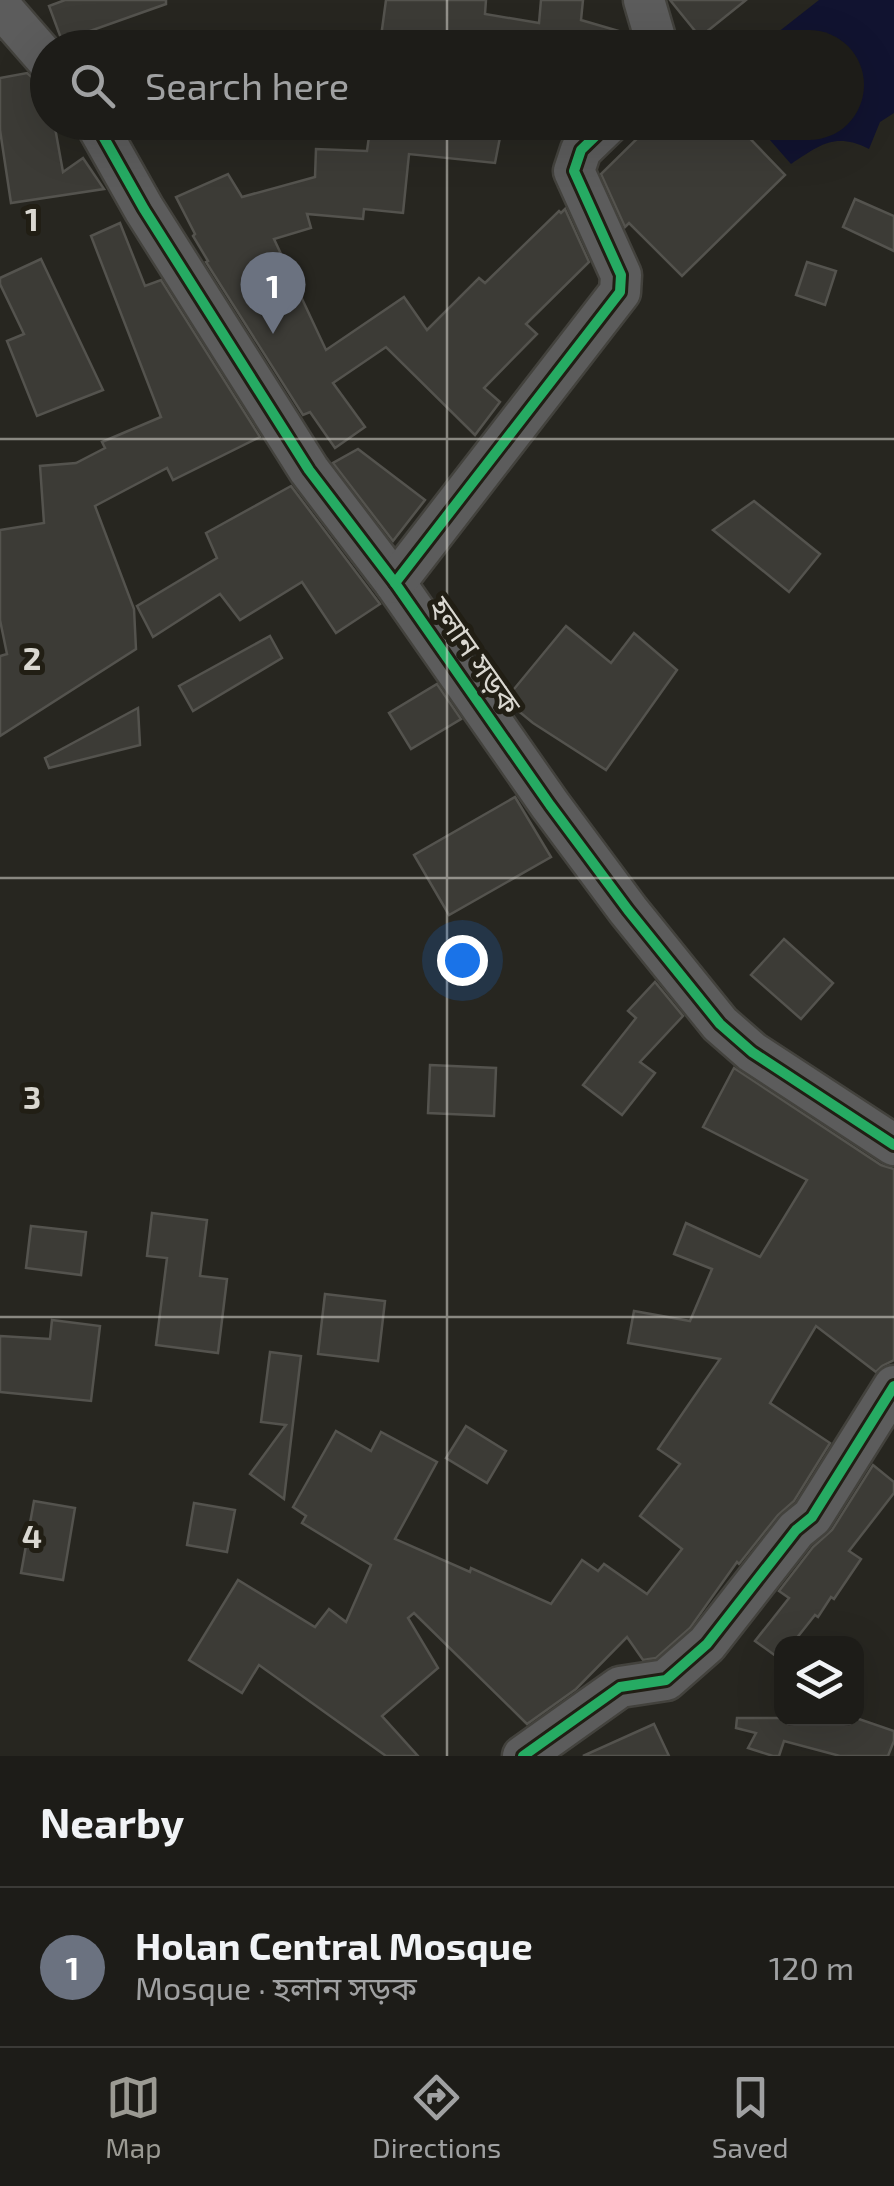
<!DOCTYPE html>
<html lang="en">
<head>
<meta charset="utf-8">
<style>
  :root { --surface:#1d1c18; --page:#252521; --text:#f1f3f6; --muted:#a0a1a2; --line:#3b3a37; --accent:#9b9a93 }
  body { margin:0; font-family:"Exo 2","Noto Sans Bengali",sans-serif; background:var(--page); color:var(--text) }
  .controls { position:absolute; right:30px; bottom:30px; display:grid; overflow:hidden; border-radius:20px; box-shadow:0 10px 40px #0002 }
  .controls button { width:90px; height:90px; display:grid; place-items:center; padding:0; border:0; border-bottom:2px solid var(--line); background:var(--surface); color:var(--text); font:50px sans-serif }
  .you { position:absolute; left:462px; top:960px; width:35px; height:35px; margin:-25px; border:8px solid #fff; border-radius:50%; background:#1a73e8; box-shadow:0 0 0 15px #1a73e833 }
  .badge { display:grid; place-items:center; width:65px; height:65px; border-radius:50%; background:var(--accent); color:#fff; font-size:32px; font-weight:700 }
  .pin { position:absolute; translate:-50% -82px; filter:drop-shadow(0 2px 5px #0008) }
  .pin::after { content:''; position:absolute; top:52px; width:35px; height:30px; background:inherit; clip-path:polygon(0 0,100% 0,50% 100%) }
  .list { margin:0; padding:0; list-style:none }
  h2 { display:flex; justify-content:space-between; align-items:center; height:130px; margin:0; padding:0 40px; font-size:42px }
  h2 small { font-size:32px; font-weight:400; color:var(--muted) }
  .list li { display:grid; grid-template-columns:65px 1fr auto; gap:30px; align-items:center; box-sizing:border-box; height:160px; padding:0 40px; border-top:2px solid var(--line) }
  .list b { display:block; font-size:38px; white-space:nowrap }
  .list p { margin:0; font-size:32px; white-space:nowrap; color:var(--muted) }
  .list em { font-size:32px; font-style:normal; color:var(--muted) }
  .icon { flex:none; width:55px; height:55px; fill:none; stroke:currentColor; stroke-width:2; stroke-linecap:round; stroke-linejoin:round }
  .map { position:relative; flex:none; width:894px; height:1756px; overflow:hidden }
  .search { position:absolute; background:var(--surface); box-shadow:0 10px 40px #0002; left:30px; right:30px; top:30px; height:110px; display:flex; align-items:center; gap:25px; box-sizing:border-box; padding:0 35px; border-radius:55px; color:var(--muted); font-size:38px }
  .sheet { height:290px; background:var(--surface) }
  nav { display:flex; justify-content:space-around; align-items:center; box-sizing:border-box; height:140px; border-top:2px solid var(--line); background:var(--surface); font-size:28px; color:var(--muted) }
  nav a { display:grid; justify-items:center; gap:5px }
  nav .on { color:var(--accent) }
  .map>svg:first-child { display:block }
</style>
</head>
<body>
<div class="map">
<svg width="894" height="1756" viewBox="0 0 894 1756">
  <rect width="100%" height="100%" fill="#272620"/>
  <path fill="#111330" d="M819,0H894V113L880,122L869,149C835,132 820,145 791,164L755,123L846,122V48L759,47Z"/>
  <g fill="#3c3b36" stroke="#54534e" stroke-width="2.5">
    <path d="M65,0H166V4L62,41L49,6Z"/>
    <path d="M386,0H486L485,14L539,23L541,0H583L581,20L629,34L633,48H403L380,44Z"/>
    <path d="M670,0H746L700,37Z"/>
    <path d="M27,73L39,83L48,84V122H54L63,172L83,158L104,189L11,203L0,130V78Z"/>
    <path d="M371,122H503L495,163L409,154L403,213L364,209L363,219L307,214L311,228L274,239L326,350L404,297L427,330L479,278L485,283L559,211L561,213L565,209L589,262L526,324L537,334L484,388L500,402L475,435L386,347L333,383L365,427L335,448L310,412L303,415L206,262L208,261L193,236L195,234L176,197L228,174L242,197L315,177L316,149L367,151Z"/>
    <path d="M654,122H734L785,175L682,276L629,223L625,227L601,174Z"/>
    <path d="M855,199L894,216V251L843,227Z"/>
    <path d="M120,223L145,286L161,280L260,437L173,480L167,468L95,506L134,609L136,649L0,736V656L7,654L0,620V530L44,523L40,466L76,463L105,448L102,442L161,417L91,236Z"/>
    <path d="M41,259L103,390L37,416L7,341L24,334L0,284V278Z"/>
    <path d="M807,262L836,271L825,305L796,295Z"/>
    <path d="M358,449L425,500L393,541L333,463Z"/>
    <path d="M291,486L380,604L336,633L302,582L240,620L220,594L153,637L137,606L217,558L206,533Z"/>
    <path d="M754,501L820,554L789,592L713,530Z"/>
    <path d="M566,626L611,663L634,633L677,670L606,770L533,723L505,700Z"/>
    <path d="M270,636L282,658L193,711L179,686Z"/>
    <path d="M437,684L461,719L411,749L389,713Z"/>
    <path d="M138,708L140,745L49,768L45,758Z"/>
    <path d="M515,797L551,857L449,915L414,855Z"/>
    <path d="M784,939L833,983L801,1019L751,975Z"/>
    <path d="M655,982L683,1016L640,1062L655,1073L622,1115L583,1085L636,1018L628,1011Z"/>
    <path d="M430,1065L496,1068L494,1116L428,1113Z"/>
    <path d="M734,1068L881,1165L894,1169V1360L882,1366L876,1372L816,1326L770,1403L830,1443L794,1501L778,1515L739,1564L737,1562L690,1628L656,1658L643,1660L627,1637L576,1689L527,1724L414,1613L408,1618L438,1668L382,1716L418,1756H386L259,1665L242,1693L189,1660L238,1580L315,1627L329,1609L346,1622L371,1565L302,1523L306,1516L293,1507L336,1431L371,1451L381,1432L437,1462L395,1539L470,1572L471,1568L551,1604L582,1560L598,1571L604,1564L647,1594L682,1549L640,1516L680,1464L658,1449L720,1359L628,1343L634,1311L690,1321L712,1269L674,1254L686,1223L760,1257L807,1180L703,1127Z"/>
    <path d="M152,1213L207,1220L200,1276L227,1279L218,1353L156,1345L167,1258L147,1256Z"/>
    <path d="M31,1226L86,1232L81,1275L26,1268Z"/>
    <path d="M325,1294L385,1301L378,1361L318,1354Z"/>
    <path d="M52,1320L100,1326L91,1401L0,1392V1336L50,1339Z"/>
    <path d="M270,1352L301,1356L284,1499L250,1474L286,1425L261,1422Z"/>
    <path d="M466,1426L506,1451L487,1483L446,1458Z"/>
    <path d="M873,1465L894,1482V1493L849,1551L861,1559L834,1599L831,1597L818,1617L815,1615L792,1644H782L780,1659L755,1641L789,1598L779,1591L813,1547L832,1530Z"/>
    <path d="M34,1501L75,1508L63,1580L21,1573Z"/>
    <path d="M194,1503L235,1510L227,1552L187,1545Z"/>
    <path d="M737,1718H856L894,1731V1741L888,1756H840L784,1741L779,1756H773L748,1748L756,1733L736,1728Z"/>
    <path d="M654,1724L669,1756H583Z"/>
  </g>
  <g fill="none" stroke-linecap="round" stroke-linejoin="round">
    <g stroke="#43423d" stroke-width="45">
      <g id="minor">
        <path d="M644,0L658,48"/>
        <path d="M0,6L48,61"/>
        <path d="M95,122L144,209L309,470L395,583L550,805L628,910L720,1024L752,1052L894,1145"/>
        <path d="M395,583L620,292L621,275L574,171L581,150L610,122"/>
        <path d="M523,1756L620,1687L666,1680L707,1644L796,1530L812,1517L894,1386"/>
      </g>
    </g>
    <use href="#minor" stroke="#5c5c5c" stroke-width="40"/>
    <g stroke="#211e14" stroke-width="16">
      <g id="cycleway">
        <path d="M95,122L144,209L309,470L395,583L550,805L628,910L720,1024L752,1052L894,1145"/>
        <path d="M395,583L620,292L621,275L574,171L581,150L610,122"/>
        <path d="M523,1756L620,1687L666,1680L707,1644L796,1530L812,1517L894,1386"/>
      </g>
    </g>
    <use href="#cycleway" stroke="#26ab63" stroke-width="10"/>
  </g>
  <path fill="none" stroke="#dad8d1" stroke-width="2.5" stroke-opacity="0.55" d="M447,0V48M447,122V1756M0,439H894M0,878H894M0,1317H894"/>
  <g text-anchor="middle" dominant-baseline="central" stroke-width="10" stroke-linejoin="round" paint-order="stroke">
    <g font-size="30" fill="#dad8d1" stroke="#211e14">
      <text transform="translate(476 655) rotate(55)">হলান সড়ক</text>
    </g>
  </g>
  <g font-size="32" text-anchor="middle" font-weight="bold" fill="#dad8d1" stroke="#211e14" stroke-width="10" stroke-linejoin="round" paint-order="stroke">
    <text x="32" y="231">1</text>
    <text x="32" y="670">2</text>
    <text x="32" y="1109">3</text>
    <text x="32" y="1548">4</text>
  </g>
</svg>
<div class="controls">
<button><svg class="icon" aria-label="layers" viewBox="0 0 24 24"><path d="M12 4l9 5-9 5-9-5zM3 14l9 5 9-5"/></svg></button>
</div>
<div class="you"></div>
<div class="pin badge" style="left:273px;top:334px;background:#6b7280">1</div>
<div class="search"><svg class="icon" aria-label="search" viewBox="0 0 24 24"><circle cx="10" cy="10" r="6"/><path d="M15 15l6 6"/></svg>Search here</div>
</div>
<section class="sheet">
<h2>Nearby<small></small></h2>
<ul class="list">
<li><span class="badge" style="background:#6b7280">1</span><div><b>Holan Central Mosque</b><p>Mosque · হলান সড়ক</p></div><em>120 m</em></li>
</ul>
</section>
<nav>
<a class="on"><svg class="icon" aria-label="map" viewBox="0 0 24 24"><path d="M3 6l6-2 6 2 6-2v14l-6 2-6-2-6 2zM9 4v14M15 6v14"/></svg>Map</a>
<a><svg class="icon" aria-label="directions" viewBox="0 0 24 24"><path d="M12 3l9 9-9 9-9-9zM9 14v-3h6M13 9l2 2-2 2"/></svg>Directions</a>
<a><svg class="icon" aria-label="saved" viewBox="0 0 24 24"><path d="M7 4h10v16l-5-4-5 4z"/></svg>Saved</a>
</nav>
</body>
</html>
